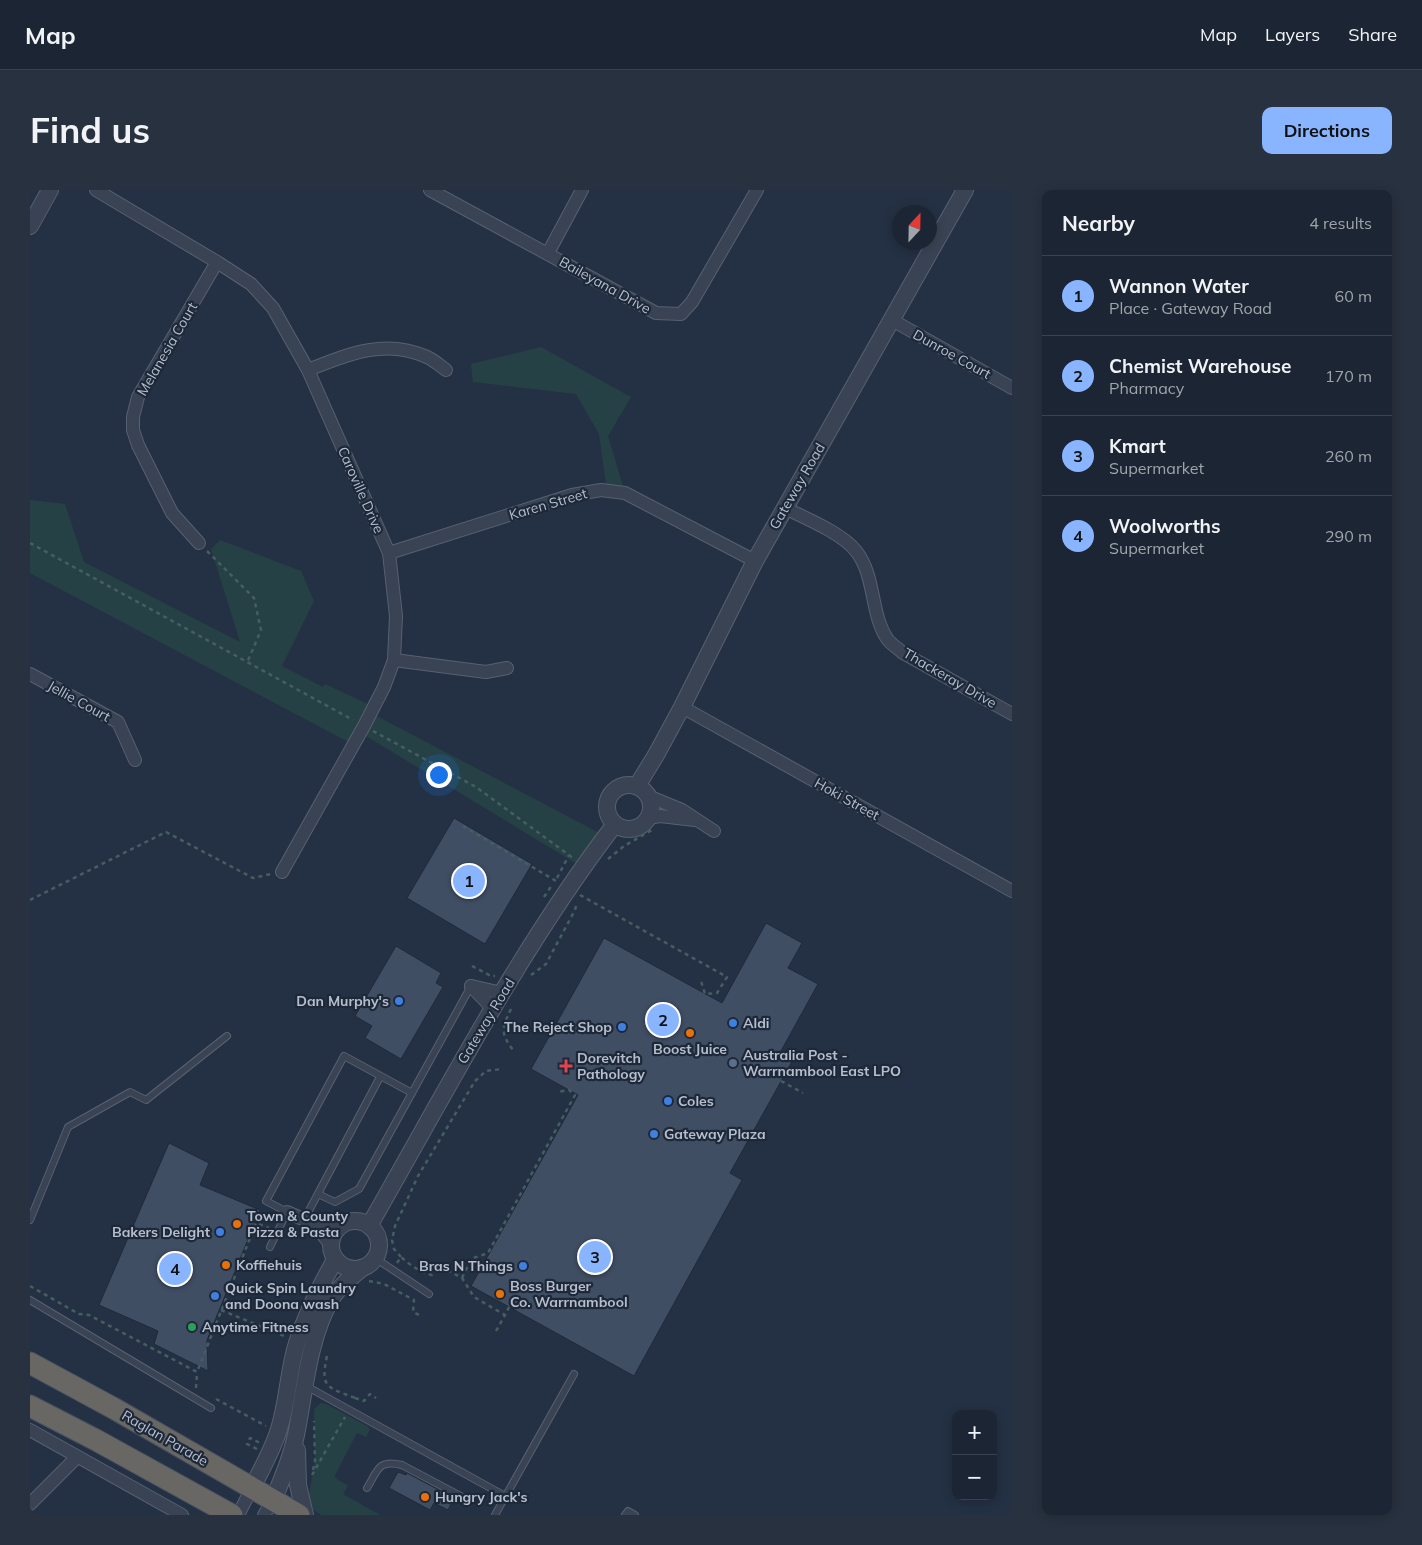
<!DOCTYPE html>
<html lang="en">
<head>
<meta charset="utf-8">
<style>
  :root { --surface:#1b2533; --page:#28313f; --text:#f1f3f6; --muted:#a0a5ac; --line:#39424e; --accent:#89b4ff }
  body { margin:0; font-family:Mulish,sans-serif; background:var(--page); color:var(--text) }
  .controls { position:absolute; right:15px; bottom:15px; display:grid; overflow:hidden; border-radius:10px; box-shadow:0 2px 12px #0003 }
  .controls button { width:45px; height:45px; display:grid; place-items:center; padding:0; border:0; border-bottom:1px solid var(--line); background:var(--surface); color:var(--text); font:25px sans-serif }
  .compass { position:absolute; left:862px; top:15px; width:45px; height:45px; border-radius:50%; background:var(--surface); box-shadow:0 2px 12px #0003; rotate:22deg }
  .you { position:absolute; left:408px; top:584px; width:18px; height:18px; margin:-12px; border:4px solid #fff; border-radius:50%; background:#1a73e8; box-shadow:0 0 0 8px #1a73e833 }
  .badge { display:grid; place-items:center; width:32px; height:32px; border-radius:50%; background:var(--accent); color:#111; font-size:16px; font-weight:700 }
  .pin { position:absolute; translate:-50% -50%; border:2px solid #fff; box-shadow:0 1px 5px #0006 }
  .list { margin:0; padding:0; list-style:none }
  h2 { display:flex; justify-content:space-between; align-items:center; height:65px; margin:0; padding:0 20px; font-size:21px }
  h2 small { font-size:16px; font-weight:400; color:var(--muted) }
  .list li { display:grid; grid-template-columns:32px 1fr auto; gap:15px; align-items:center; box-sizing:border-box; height:80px; padding:0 20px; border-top:1px solid var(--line) }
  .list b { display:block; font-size:19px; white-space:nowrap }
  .list p { margin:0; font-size:16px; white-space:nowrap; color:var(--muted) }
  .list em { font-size:16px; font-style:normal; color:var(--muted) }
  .map { position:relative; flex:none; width:982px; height:1325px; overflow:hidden; border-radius:10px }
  header { display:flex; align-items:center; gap:30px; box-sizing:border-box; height:70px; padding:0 25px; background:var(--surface); border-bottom:1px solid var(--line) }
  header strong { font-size:24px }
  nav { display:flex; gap:28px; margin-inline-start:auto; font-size:18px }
  .intro { display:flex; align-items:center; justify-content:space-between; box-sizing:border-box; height:120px; padding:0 30px }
  h1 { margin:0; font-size:35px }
  .button { padding:12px 22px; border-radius:10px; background:var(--accent); color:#111; font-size:18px; font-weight:700 }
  main { display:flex; gap:30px; padding:0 30px }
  aside { flex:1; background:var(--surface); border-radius:10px; box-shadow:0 2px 12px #0003 }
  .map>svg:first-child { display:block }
</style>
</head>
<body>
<header>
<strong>Map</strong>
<nav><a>Map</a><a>Layers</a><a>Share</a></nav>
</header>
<div class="intro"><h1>Find us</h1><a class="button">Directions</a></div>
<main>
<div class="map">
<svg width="982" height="1325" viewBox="0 0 982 1325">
  <rect width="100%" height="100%" fill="#243144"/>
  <g fill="#264145">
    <path d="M511,157L601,207L578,246L595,303L577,301L569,244L546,204L443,192L441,174Z"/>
    <path d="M0,310L35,314L54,372L210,452L181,359L190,350L271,381L284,411L252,476L293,497L295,494L344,517L341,523L575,646L552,677L331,543L324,555L0,383Z"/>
    <path d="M291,1213L296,1214L337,1236L340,1239L336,1247L327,1243L304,1287L318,1296L313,1304L350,1325H291L284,1320L278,1310L285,1271L284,1220L287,1216Z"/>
  </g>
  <g fill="#404e64" stroke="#1f2a3b">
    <path d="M424,628L502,674L455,754L377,708Z"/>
    <path d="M736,733L772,753L758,778L788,794L751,861L764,868L700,983L712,990L604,1186L441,1096L548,905L501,879L574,748L692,813Z"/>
    <path d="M366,756L411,783L406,793L413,797L371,869L335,848L342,836L325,826Z"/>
    <path d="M139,953L179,973L170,995L230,1020L177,1150L178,1181L124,1154L128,1141L69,1115Z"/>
    <path d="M368,1282L376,1285L377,1283L424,1308L418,1320L404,1313L400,1320L359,1298Z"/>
  </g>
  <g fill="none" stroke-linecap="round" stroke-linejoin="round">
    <g stroke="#576171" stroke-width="8">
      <g id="service">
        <path d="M288,1004L305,1012L329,999L441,796"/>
        <path d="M0,1030L38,937L100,902L116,910L197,846"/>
        <path d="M274,1030L350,887"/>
        <path d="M240,1057L257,1022L236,1011L314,866L382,903"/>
        <path d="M345,1068L399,1104"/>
        <path d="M0,1110L181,1218"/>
        <path d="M276,1196L475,1306"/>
        <path d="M337,1298C348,1280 348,1269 372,1275L438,1310"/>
        <path d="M465,1325L544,1184"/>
        <path d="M595,1325L598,1321L605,1325"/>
      </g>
    </g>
    <g stroke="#576171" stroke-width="14">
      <g id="minor">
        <path d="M66,0L187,72L221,94L243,118L278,180L359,363L366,426L364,470L354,497L334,536L252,682"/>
        <path d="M400,0L626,123L651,124L662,112L727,0"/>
        <path d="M518,63L552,0"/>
        <path d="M862,130L982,198"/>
        <path d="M278,180C318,164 355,148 397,167C404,170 410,176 416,180"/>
        <path d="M755,318C775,328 812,343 826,361C846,386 840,425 858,450C862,455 869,459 873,463L982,524"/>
        <path d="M169,353L142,323L108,255L103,240V227L108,207L187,72"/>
        <path d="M359,363L542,305L571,300L595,303L725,371"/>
        <path d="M364,470L456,482L477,478"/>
        <path d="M0,484L88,532L105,570"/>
        <path d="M652,517L982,701"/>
        <path d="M618,606L652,620L684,641"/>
        <path d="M618,628L630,626L665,630"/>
        <path d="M441,796L472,803"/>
        <path d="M441,796L463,819"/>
        <path d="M257,1022L284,1034L307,1038"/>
        <path d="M284,1034L300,1054"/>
        <path d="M0,1240L152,1325"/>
        <path d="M0,1314L47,1267"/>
        <path d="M208,1325L222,1298"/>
        <path d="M234,1325L243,1310"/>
      </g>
    </g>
    <g stroke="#576171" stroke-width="18">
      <g id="tertiary">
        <path d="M0,36L20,0"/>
        <circle cx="599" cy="617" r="22"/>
        <path d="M607,596L626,565L652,517L725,371L935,0"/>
        <circle cx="325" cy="1055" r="24"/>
        <path d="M339,1036C417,900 490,758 585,634"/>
        <path d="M267,1260L268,1295L275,1325"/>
        <path d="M222,1298C232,1278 243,1259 249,1239C258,1211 258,1181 267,1153C276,1124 290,1096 305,1070"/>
        <path d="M243,1310C253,1288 261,1268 266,1245C275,1200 278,1152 300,1111C308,1098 320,1088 332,1078"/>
      </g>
    </g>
    <g stroke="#434e5e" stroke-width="23">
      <g id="trunk">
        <path d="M0,1173L85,1219L269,1325"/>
        <path d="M0,1216L66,1250L202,1325"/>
      </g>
    </g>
    <g stroke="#455e61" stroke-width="2.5" stroke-dasharray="4 4" stroke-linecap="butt">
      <path d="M0,353L323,530"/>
      <path d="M177,361L224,408L231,440L217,473"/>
      <path d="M343,541L446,597L543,668"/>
      <path d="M433,636L526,691"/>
      <path d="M578,669L594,656L622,640"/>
      <path d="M527,688L539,665"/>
      <path d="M550,705L697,787L687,803L675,804L671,791"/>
      <path d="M514,707L522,695"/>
      <path d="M0,710L136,642L223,688L241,684"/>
      <path d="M442,776L461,786H465"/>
      <path d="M501,785L516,774L545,720L546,716"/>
      <path d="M481,819C472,838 470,843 483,860"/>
      <path d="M751,891L773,903"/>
      <path d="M314,1029L328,1025"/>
      <path d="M371,1067L364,1059L362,1050L365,1036L388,986L445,891L456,881L472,879"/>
      <path d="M367,1073L371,1067C380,1075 390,1082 402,1085L410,1076L432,1088L444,1107L475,1125L479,1117"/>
      <path d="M432,1088L441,1069L458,1063L545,905L539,900L527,902"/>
      <path d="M339,1091L354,1094L384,1110L383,1122L389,1125"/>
      <path d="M0,1096L49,1124L59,1125L167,1182L226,1033L239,1038"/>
      <path d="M191,1120L254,1146"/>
      <path d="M466,1141L475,1125"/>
      <path d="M297,1166C290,1198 297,1197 325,1208"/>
      <path d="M166,1198L167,1182"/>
      <path d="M325,1208L334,1211L340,1204L346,1208"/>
      <path d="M186,1209L236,1236"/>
      <path d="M227,1259L217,1254L220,1248L228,1252V1251"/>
      <path d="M283,1280L285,1271L284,1231"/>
      <path d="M282,1285L315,1227"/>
    </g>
    <use href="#service" stroke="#394353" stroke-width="6"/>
    <use href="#minor" stroke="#394353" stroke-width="12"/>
    <use href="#tertiary" stroke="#394353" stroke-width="16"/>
    <use href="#trunk" stroke="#686764" stroke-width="21"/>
  </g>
  <g fill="#3f7fe0" stroke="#1d2839" stroke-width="2">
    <circle cx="369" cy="811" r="5"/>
    <circle cx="703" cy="833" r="5"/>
    <circle cx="592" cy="837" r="5"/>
    <circle cx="638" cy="911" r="5"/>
    <circle cx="624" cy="944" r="5"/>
    <circle cx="190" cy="1042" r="5"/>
    <circle cx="493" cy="1076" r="5"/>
    <circle cx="185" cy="1106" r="5"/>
  </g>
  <g fill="#e8710a" stroke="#1d2839" stroke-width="2">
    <circle cx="660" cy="843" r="5"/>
    <circle cx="207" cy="1034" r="5"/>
    <circle cx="196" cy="1075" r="5"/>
    <circle cx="470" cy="1104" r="5"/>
    <circle cx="395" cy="1307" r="5"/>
  </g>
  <circle fill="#5c6f8a" stroke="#1d2839" stroke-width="2" cx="703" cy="873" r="5"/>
  <path fill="#e0444e" stroke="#1d2839" stroke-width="2" d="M533.5 868.5h5v5h5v5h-5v5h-5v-5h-5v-5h5z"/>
  <circle fill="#2e9e5b" stroke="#1d2839" stroke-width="2" cx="162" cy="1137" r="5"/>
  <g text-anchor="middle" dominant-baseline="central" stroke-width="4.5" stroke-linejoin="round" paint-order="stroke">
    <g font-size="14" fill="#b6becd" stroke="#1d2839">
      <text transform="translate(575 95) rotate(29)">Baileyana Drive</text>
      <text transform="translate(137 159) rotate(-60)">Melanesia Court</text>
      <text transform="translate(922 164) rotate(29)">Dunroe Court</text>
      <text transform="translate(767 296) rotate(-60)">Gateway Road</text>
      <text transform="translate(331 300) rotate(66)">Caroville Drive</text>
      <text transform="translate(518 314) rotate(-16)">Karen Street</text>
      <text transform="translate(920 488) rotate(30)">Thackeray Drive</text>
      <text transform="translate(49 511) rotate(29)">Jellie Court</text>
      <text transform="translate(817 609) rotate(29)">Hoki Street</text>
      <text transform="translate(456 831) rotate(-59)">Gateway Road</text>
      <text transform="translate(135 1248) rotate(30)">Raglan Parade</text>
    </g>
    <g font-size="14" font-weight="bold" fill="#b6becd" stroke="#1d2839" text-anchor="start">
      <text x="359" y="811" text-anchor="end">Dan Murphy's</text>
      <text x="713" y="833">Aldi</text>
      <text x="582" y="837" text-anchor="end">The Reject Shop</text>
      <text x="660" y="859" text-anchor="middle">Boost Juice</text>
      <text x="713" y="865">Australia Post -<tspan x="713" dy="16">Warrnambool East LPO</tspan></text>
      <text x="547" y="868">Dorevitch<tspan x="547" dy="16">Pathology</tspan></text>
      <text x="648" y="911">Coles</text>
      <text x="634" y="944">Gateway Plaza</text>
      <text x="217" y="1026">Town &amp; County<tspan x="217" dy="16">Pizza &amp; Pasta</tspan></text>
      <text x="180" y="1042" text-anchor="end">Bakers Delight</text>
      <text x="206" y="1075">Koffiehuis</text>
      <text x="483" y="1076" text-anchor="end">Bras N Things</text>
      <text x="480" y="1096">Boss Burger<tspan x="480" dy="16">Co. Warrnambool</tspan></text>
      <text x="195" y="1098">Quick Spin Laundry<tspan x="195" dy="16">and Doona wash</tspan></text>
      <text x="172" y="1137">Anytime Fitness</text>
      <text x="405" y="1307">Hungry Jack's</text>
    </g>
  </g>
</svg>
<div class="controls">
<button>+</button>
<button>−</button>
</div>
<svg class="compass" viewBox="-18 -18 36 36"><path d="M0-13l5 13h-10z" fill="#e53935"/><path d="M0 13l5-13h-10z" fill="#a0a5ac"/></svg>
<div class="you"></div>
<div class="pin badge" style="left:439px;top:691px">1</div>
<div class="pin badge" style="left:633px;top:830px">2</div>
<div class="pin badge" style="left:565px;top:1067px">3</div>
<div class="pin badge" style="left:145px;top:1079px">4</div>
</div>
<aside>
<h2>Nearby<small>4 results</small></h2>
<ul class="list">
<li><span class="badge">1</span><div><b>Wannon Water</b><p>Place · Gateway Road</p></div><em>60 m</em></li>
<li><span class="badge">2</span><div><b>Chemist Warehouse</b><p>Pharmacy</p></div><em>170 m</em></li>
<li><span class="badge">3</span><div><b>Kmart</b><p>Supermarket</p></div><em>260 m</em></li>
<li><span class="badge">4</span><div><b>Woolworths</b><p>Supermarket</p></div><em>290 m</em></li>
</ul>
</aside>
</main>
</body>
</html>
